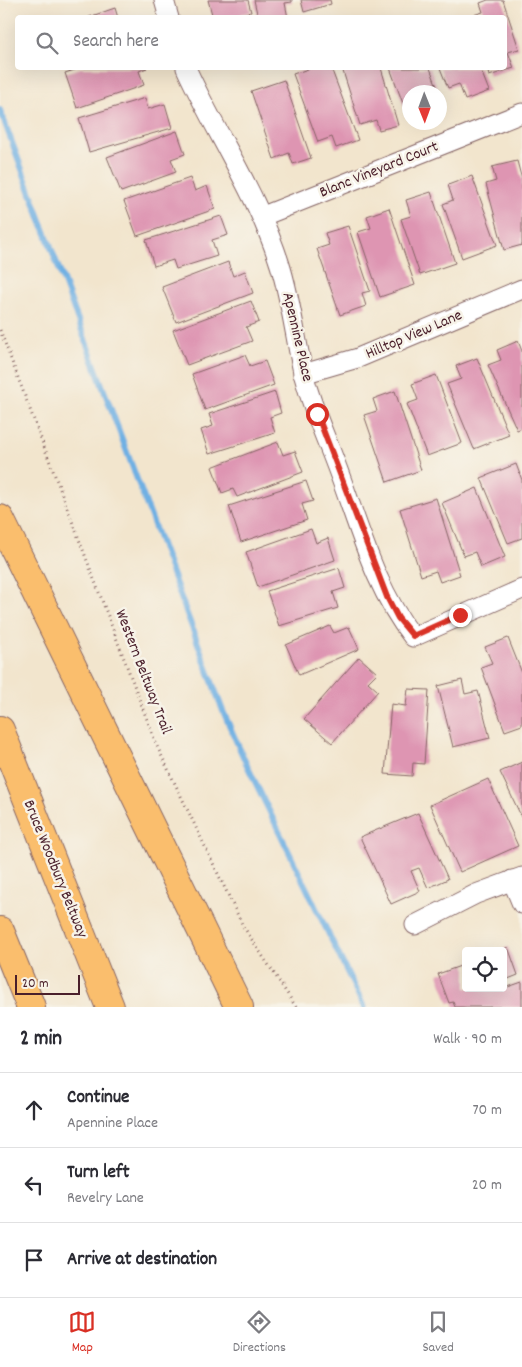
<!DOCTYPE html>
<html lang="en">
<head>
<meta charset="utf-8">
<style>
  :root { --surface:#fff; --page:#f2f2f3; --text:#2b2b33; --muted:#7c7c81; --line:#e1e1e2; --accent:#d93025 }
  body { margin:0; font-family:Dekko,sans-serif; background:var(--page); color:var(--text) }
  .controls { position:absolute; right:15px; bottom:15px; display:grid; overflow:hidden; border-radius:5px; box-shadow:0 5px 20px #0002 }
  .controls button { width:45px; height:45px; display:grid; place-items:center; padding:0; border:0; border-bottom:1px solid var(--line); background:var(--surface); color:var(--text); font:25px sans-serif }
  .compass { position:absolute; left:402px; top:85px; width:45px; height:45px; border-radius:50%; background:var(--surface); box-shadow:0 5px 20px #0002; rotate:179deg }
  .scale { position:absolute; left:15px; bottom:12px; width:65px; box-sizing:border-box; padding-left:5px; border:2px solid #4a1f2b; border-top:0; font-size:14px; line-height:18px; white-space:nowrap; color:#4a1f2b; -webkit-text-stroke:4px #f7f3e8; paint-order:stroke }
  .stop { position:absolute; width:15px; height:15px; margin:-11px; border:4px solid #d93025; border-radius:50%; background:#fff }
  .stop.end { background:#d93025; border-color:#fff; box-shadow:0 1px 5px #0008 }
  .list { margin:0; padding:0; list-style:none }
  h2 { display:flex; justify-content:space-between; align-items:center; height:65px; margin:0; padding:0 20px; font-size:21px }
  h2 small { font-size:16px; font-weight:400; color:var(--muted) }
  .list li { display:grid; grid-template-columns:32px 1fr auto; gap:15px; align-items:center; box-sizing:border-box; height:75px; padding:0 20px; border-top:1px solid var(--line) }
  .list b { display:block; font-size:19px; white-space:nowrap }
  .list p { margin:0; font-size:16px; white-space:nowrap; color:var(--muted) }
  .list em { font-size:16px; font-style:normal; color:var(--muted) }
  .icon { flex:none; width:28px; height:28px; fill:none; stroke:currentColor; stroke-width:2; stroke-linecap:round; stroke-linejoin:round }
  .map { position:relative; flex:none; width:522px; height:1007px; overflow:hidden }
  .search { position:absolute; background:var(--surface); box-shadow:0 5px 20px #0002; left:15px; right:15px; top:15px; height:55px; display:flex; align-items:center; gap:12px; box-sizing:border-box; padding:0 18px; border-radius:5px; color:var(--muted); font-size:19px }
  .sheet { height:290px; background:var(--surface) }
  nav { display:flex; justify-content:space-around; align-items:center; box-sizing:border-box; height:70px; border-top:1px solid var(--line); background:var(--surface); font-size:14px; color:var(--muted) }
  nav a { display:grid; justify-items:center; gap:2px }
  nav .on { color:var(--accent) }
  .map>svg:first-child { display:block }
</style>
</head>
<body>
<div class="map">
<svg width="522" height="1007" viewBox="0 0 522 1007">
  <rect width="100%" height="100%" fill="#f7f3e8"/>
  <filter id="ink" filterUnits="userSpaceOnUse"><feTurbulence type="fractalNoise" baseFrequency=".02" numOctaves="2"/><feDisplacementMap in="SourceGraphic" scale="10" xChannelSelector="R" yChannelSelector="G"/><feConvolveMatrix kernelMatrix="1 2 1 2 8 2 1 2 1" color-interpolation-filters="sRGB"/></filter>
  <filter id="wash" filterUnits="userSpaceOnUse"><feTurbulence type="fractalNoise" baseFrequency=".0096" numOctaves="4" result="noise"/><feDisplacementMap in="SourceGraphic" scale="20" xChannelSelector="R" yChannelSelector="G"/><feGaussianBlur stdDeviation="1.12" result="paint"/><feColorMatrix in="noise" values="0 0 0 0 0 0 0 0 0 0 0 0 0 0 0 0 0 1.4 0 .05"/><feComposite in="paint" operator="in"/></filter>
  <g filter="url(#wash)">
    <rect width="100%" height="100%" fill="#f2e5cd"/>
    <g fill="none" stroke-linecap="round" stroke-linejoin="round">
      <path stroke="#6fb0e3" stroke-width="6" d="M0,110L223,711L245,761L364,1007"/>
    </g>
    <g id="blocks">
      <g fill="#de95b2">
        <path d="M208,0H248L251,12L241,14L242,18H213Z"/>
        <path d="M254,0H292V2L285,3L288,18H258Z"/>
        <path d="M301,0H330L331,4L304,12Z"/>
        <path d="M488,0H503L519,49L508,52L514,68L489,76L487,68H504V18L470,16L483,12L480,3Z"/>
        <path d="M115,8L118,18H89V17Z"/>
        <path d="M81,68H147L139,71L144,85L77,108L65,73Z"/>
        <path d="M311,68H331L358,140L336,148L332,137L318,142L293,74Z"/>
        <path d="M342,68H381L398,125L379,130L376,120L360,125Z"/>
        <path d="M390,68H430L439,92H409V107L405,109Z"/>
        <path d="M440,68H480L489,91L465,100L459,84L448,88Z"/>
        <path d="M284,80L311,158L293,164L289,153L274,159L251,91Z"/>
        <path d="M145,98L148,109L165,104L172,128L89,152L79,118Z"/>
        <path d="M177,131L185,154L171,159L176,172L121,192L107,157Z"/>
        <path d="M517,161L522,180V245L504,250L486,184L496,181L492,167Z"/>
        <path d="M472,176L497,245L462,258L443,204L453,200L448,185Z"/>
        <path d="M190,178L195,191L207,186L215,209L137,236L124,201Z"/>
        <path d="M431,192L455,263L420,275L401,219L411,216L406,200Z"/>
        <path d="M389,208L415,285L380,297L358,232L371,228L367,216Z"/>
        <path d="M221,216L228,235L212,240L217,256L176,269L173,260L154,266L146,240Z"/>
        <path d="M348,226L370,291L362,293L366,306L340,315L317,249L329,245L325,233Z"/>
        <path d="M228,262L233,276L245,271L253,293L176,322L162,287Z"/>
        <path d="M251,301L259,322L246,327L252,341L187,365L173,330Z"/>
        <path d="M518,341L522,351V428L517,430L488,365L501,360L497,350Z"/>
        <path d="M245,355L250,366L265,361L274,385L205,410L192,374Z"/>
        <path d="M477,358L509,435L474,449L447,384L461,379L456,366Z"/>
        <path d="M436,375L462,443L427,456L407,404L418,400L412,384Z"/>
        <path d="M395,391L421,470L387,482L364,415L377,411L373,399Z"/>
        <path d="M275,392L281,413L270,417L275,433L209,454L201,430L213,426L209,414Z"/>
        <path d="M278,442L283,455L295,451L303,472L237,497L233,489L222,493L212,467Z"/>
        <path d="M516,464L522,480V538L508,543L481,478Z"/>
        <path d="M306,481L313,501L302,504L307,520L241,542L229,506Z"/>
        <path d="M477,488L505,557L481,567L475,552L464,556L442,503Z"/>
        <path d="M436,498L460,575L440,582L436,571L421,576L400,509Z"/>
        <path d="M311,529L316,543L328,538L335,560L258,587L246,552Z"/>
        <path d="M339,568L345,588L333,592L338,608L279,626L267,591Z"/>
        <path d="M330,626L334,633L349,627L359,649L299,675L286,645Z"/>
        <path d="M508,638L522,673V725L505,731L481,667L492,663L485,647Z"/>
        <path d="M359,657L377,673L368,682L378,691L332,743L304,719Z"/>
        <path d="M462,680L465,694L478,691L490,738L453,747L438,686Z"/>
        <path d="M408,689L429,690L424,764L413,763L412,776L385,774L391,704L406,706Z"/>
        <path d="M522,762V818L500,772Z"/>
        <path d="M488,779L518,846L460,872L430,805Z"/>
        <path d="M418,813L448,879L428,888L419,868L411,871L420,891L391,904L360,837Z"/>
        <path d="M508,947L518,975L503,981V951H499Z"/>
        <path d="M466,964V988H503V985L505,988L522,982V1007H455L453,1002L449,1003L438,974Z"/>
      </g>
    </g>
  </g>
  <g filter="url(#ink)">
    <use href="#blocks" fill-opacity="0" stroke="#856464" stroke-width="1"/>
    <g fill="none" stroke-linecap="round" stroke-linejoin="round">
      <g stroke="#856464" stroke-width="21">
        <g id="minor">
          <path d="M164,0L169,18"/>
          <path d="M186,68C216,134 258,195 280,265C291,300 295,336 303,372C310,403 325,435 336,465C358,522 374,588 413,637L522,589"/>
          <path d="M263,216L522,113"/>
          <path d="M303,374L358,358L522,289"/>
          <path d="M512,880L522,904"/>
          <path d="M415,925L476,894L522,877"/>
        </g>
      </g>
      <g stroke="#856464" stroke-width="30">
        <g id="motorway">
          <path d="M0,519L239,1007"/>
          <path d="M0,730L110,1007"/>
          <path d="M0,931L31,1007"/>
        </g>
      </g>
      <path stroke="#856464" stroke-width="3" stroke-dasharray="1 4" stroke-linecap="butt" d="M0,330L157,746L243,926L296,1007"/>
      <use href="#minor" stroke="#fff" stroke-width="19"/>
      <use href="#motorway" stroke="#fabe6d" stroke-width="28"/>
    </g>
  </g>
  <g fill="none" stroke-linecap="round" stroke-linejoin="round" filter="url(#ink)">
    <path stroke="#d93025" stroke-width="6" d="M317,414L387,597L398,618L413,636L460,615"/>
  </g>
  <g text-anchor="middle" dominant-baseline="central" stroke-width="5" stroke-linejoin="round" paint-order="stroke">
    <g font-size="16" fill="#4a1f2b" stroke="#f7f3e8">
      <text transform="translate(379 170) rotate(-22)">Blanc Vineyard Court</text>
      <text transform="translate(414 335) rotate(-23)">Hilltop View Lane</text>
      <text transform="translate(297 337) rotate(77)">Apennine Place</text>
      <text transform="translate(143 672) rotate(69)">Western Beltway Trail</text>
      <text transform="translate(55 869) rotate(68)">Bruce Woodbury Beltway</text>
    </g>
  </g>
</svg>
<div class="controls">
<button><svg class="icon" aria-label="locate" viewBox="0 0 24 24"><circle cx="12" cy="12" r="6"/><path d="M12 2v4M12 18v4M2 12h4M18 12h4"/></svg></button>
</div>
<svg class="compass" viewBox="-18 -18 36 36"><path d="M0-13l5 13h-10z" fill="#e53935"/><path d="M0 13l5-13h-10z" fill="#7c7c81"/></svg>
<div class="scale">20 m</div>
<div class="stop" style="left:317px;top:414px"></div>
<div class="stop end" style="left:460px;top:615px"></div>
<div class="search"><svg class="icon" aria-label="search" viewBox="0 0 24 24"><circle cx="10" cy="10" r="6"/><path d="M15 15l6 6"/></svg>Search here</div>
</div>
<section class="sheet">
<h2>2 min<small>Walk · 90 m</small></h2>
<ul class="list">
<li><svg class="icon" aria-label="ahead" viewBox="0 0 24 24"><path d="M12 20V5M6 11l6-6 6 6"/></svg><div><b>Continue</b><p>Apennine Place</p></div><em>70 m</em></li>
<li><svg class="icon" aria-label="left" viewBox="0 0 24 24"><path d="M17 20v-9H6M10 6l-5 5 5 5"/></svg><div><b>Turn left</b><p>Revelry Lane</p></div><em>20 m</em></li>
<li><svg class="icon" aria-label="arrive" viewBox="0 0 24 24"><path d="M6 21V4h12l-3 4 3 4H6"/></svg><div><b>Arrive at destination</b></div></li>
</ul>
</section>
<nav>
<a class="on"><svg class="icon" aria-label="map" viewBox="0 0 24 24"><path d="M3 6l6-2 6 2 6-2v14l-6 2-6-2-6 2zM9 4v14M15 6v14"/></svg>Map</a>
<a><svg class="icon" aria-label="directions" viewBox="0 0 24 24"><path d="M12 3l9 9-9 9-9-9zM9 14v-3h6M13 9l2 2-2 2"/></svg>Directions</a>
<a><svg class="icon" aria-label="saved" viewBox="0 0 24 24"><path d="M7 4h10v16l-5-4-5 4z"/></svg>Saved</a>
</nav>
</body>
</html>
